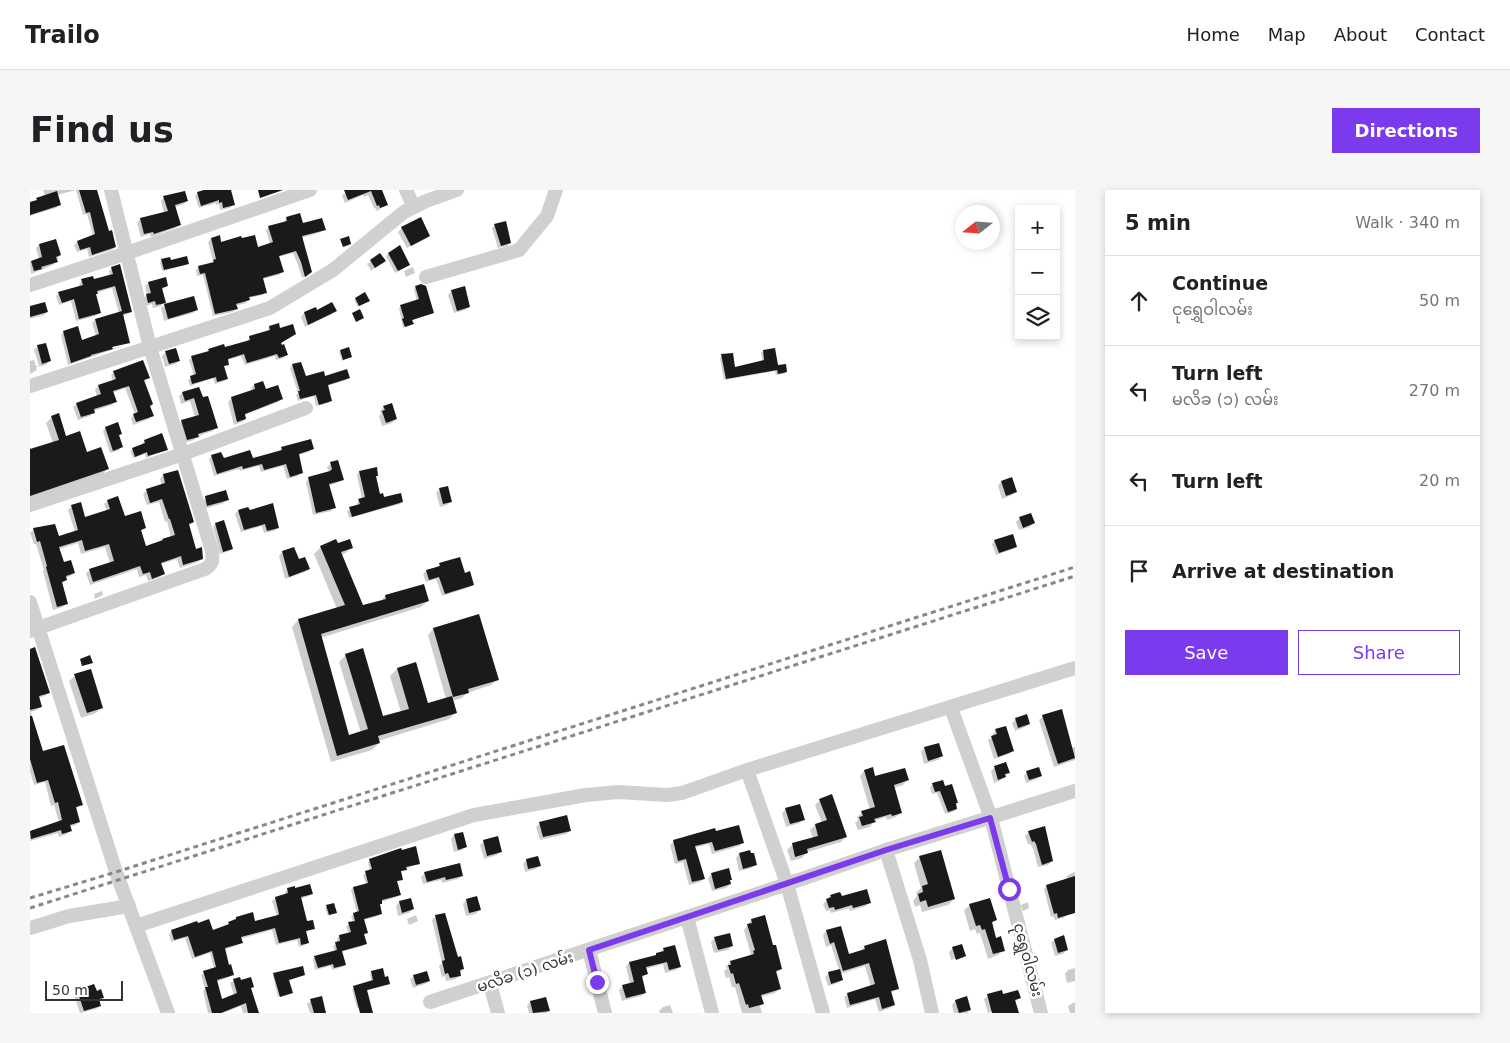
<!DOCTYPE html>
<html lang="en">
<head>
<meta charset="utf-8">
<style>
  :root { --surface:#fff; --page:#f6f6f6; --text:#202124; --muted:#757577; --line:#e0e0e0; --accent:#7c3aed }
  body { margin:0; font-family:"DejaVu Sans","Noto Sans Myanmar",sans-serif; background:var(--page); color:var(--text) }
  .controls { position:absolute; right:15px; top:15px; display:grid; overflow:hidden; border-radius:0px; box-shadow:0 2px 8px #0003 }
  .controls button { width:45px; height:45px; display:grid; place-items:center; padding:0; border:0; border-bottom:1px solid var(--line); background:var(--surface); color:var(--text); font:25px sans-serif }
  .compass { position:absolute; left:925px; top:15px; width:45px; height:45px; border-radius:50%; background:var(--surface); box-shadow:0 2px 8px #0003; rotate:253deg }
  .scale { position:absolute; left:15px; bottom:12px; width:78px; box-sizing:border-box; padding-left:5px; border:2px solid #333; border-top:0; font-size:14px; line-height:18px; white-space:nowrap; color:#333; -webkit-text-stroke:4px #fff; paint-order:stroke }
  .stop { position:absolute; width:15px; height:15px; margin:-11px; border:4px solid #7c3aed; border-radius:50%; background:#fff }
  .stop.end { background:#7c3aed; border-color:#fff; box-shadow:0 1px 5px #0008 }
  .list { margin:0; padding:0; list-style:none }
  h2 { display:flex; justify-content:space-between; align-items:center; height:65px; margin:0; padding:0 20px; font-size:21px }
  h2 small { font-size:16px; font-weight:400; color:var(--muted) }
  .list li { display:grid; grid-template-columns:32px 1fr auto; gap:15px; align-items:center; box-sizing:border-box; height:90px; padding:0 20px; border-top:1px solid var(--line) }
  .list b { display:block; font-size:19px; white-space:nowrap }
  .list p { margin:0; font-size:16px; white-space:nowrap; color:var(--muted) }
  .list em { font-size:16px; font-style:normal; color:var(--muted) }
  .actions { display:flex; gap:10px; padding:15px 20px }
  .actions a { flex:1; padding:11px 0; border:1px solid var(--accent); border-radius:0px; text-align:center; font-size:18px; color:var(--accent) }
  .actions .main { background:var(--accent); color:#fff }
  .icon { flex:none; width:28px; height:28px; fill:none; stroke:currentColor; stroke-width:2; stroke-linecap:round; stroke-linejoin:round }
  .map { position:relative; flex:none; width:1045px; height:823px; overflow:hidden; border-radius:0px }
  header { display:flex; align-items:center; gap:30px; box-sizing:border-box; height:70px; padding:0 25px; background:var(--surface); border-bottom:1px solid var(--line) }
  header strong { font-size:24px }
  nav { display:flex; gap:28px; margin-inline-start:auto; font-size:18px }
  .intro { display:flex; align-items:center; justify-content:space-between; box-sizing:border-box; height:120px; padding:0 30px }
  h1 { margin:0; font-size:35px }
  .button { padding:12px 22px; border-radius:0px; background:var(--accent); color:#fff; font-size:18px; font-weight:700 }
  main { display:flex; gap:30px; padding:0 30px }
  aside { flex:1; background:var(--surface); border-radius:0px; box-shadow:0 2px 8px #0003 }
  .map>svg:first-child { display:block }
</style>
</head>
<body>
<header>
<strong>Trailo</strong>
<nav><a>Home</a><a>Map</a><a>About</a><a>Contact</a></nav>
</header>
<div class="intro"><h1>Find us</h1><a class="button">Directions</a></div>
<main>
<div class="map">
<svg width="1045" height="823" viewBox="0 0 1045 823">
  <rect width="100%" height="100%" fill="#fff"/>
  <g fill="#0003">
    <path d="M13,0H66L78,42L85,57L82,60L59,67L57,59L47,62L44,55L47,52L63,46L57,24L53,25L46,0L27,5L29,15L26,18L0,26V13L15,7Z"/>
    <path d="M178,0H199L203,15L200,18L190,20L189,14L186,15V13L169,18L165,6L168,3Z"/>
    <path d="M321,0H350L356,15L347,21L345,18H344L338,5L334,7L333,5L315,13L312,5Z"/>
    <path d="M154,1L157,11L154,14L145,17L149,35L146,38L121,47L120,44L111,47L107,33L110,29L134,23L131,11L134,7Z"/>
    <path d="M257,28L272,34L294,39L291,42L271,48L278,85L272,88L268,75L263,63L248,67L252,82L249,85L232,89L235,102L233,105L218,108L216,113L205,116L206,119L203,122L183,126L173,85L167,86L166,80L169,77L180,74L183,71L178,52L181,49L191,53L227,58L240,54L236,40L239,37L254,33V31Z"/>
    <path d="M465,35L480,53L477,56L468,58L462,38Z"/>
    <path d="M372,38L399,46L395,49L377,58L368,42Z"/>
    <path d="M9,55L30,65L23,75L1,84L0,72L9,69L6,58Z"/>
    <path d="M358,64L376,77L365,83L356,66Z"/>
    <path d="M350,65L354,71L341,81L337,74Z"/>
    <path d="M132,70L140,71L156,75L132,81L130,72Z"/>
    <path d="M383,77L385,83L376,87L374,81Z"/>
    <path d="M82,78L101,122L93,126L99,152L97,154V152L76,157L77,160L96,155L38,175L31,145L34,142L51,151L66,146L62,133L65,130L89,123L82,98L66,103L65,105L69,123L66,126L46,131L41,111L29,115L26,106L29,103L50,97L49,94L52,91H63L80,86L79,81Z"/>
    <path d="M118,93L137,96L131,100L134,112L131,116L123,118L122,114L115,116L113,109L117,105L115,96Z"/>
    <path d="M386,97L402,123L381,131L382,133L380,135L373,138L369,118L387,111L384,99Z"/>
    <path d="M422,101L439,117L435,120L424,123L418,105Z"/>
    <path d="M326,109L337,112L328,117L324,110Z"/>
    <path d="M135,115L167,120L163,123L134,131L131,118Z"/>
    <path d="M0,117L17,122L14,125L0,129Z"/>
    <path d="M285,119L286,122L305,121L302,124L275,137L271,127L274,123Z"/>
    <path d="M248,135L249,140L265,144L250,153L256,165L254,168L246,170L245,166L215,175L211,166L197,170L198,174L193,177L196,189L194,191L185,194L183,188L160,196L158,190L164,186L159,170L162,168L176,163L179,160L194,159L218,152L217,150L220,147L237,142L239,137Z"/>
    <path d="M8,156L19,171L16,175L6,177L7,180L0,184V171L4,170L6,176H9L4,160Z"/>
    <path d="M311,161L320,167L312,171L309,162Z"/>
    <path d="M733,161L747,177L756,182L754,184L746,185L745,181L694,190L690,168L692,166L704,179L733,172L731,163Z"/>
    <path d="M136,162L148,171L145,174L135,177L132,166Z"/>
    <path d="M262,175L275,187L319,188L316,190L297,196L301,211L298,213L286,216L284,206L268,211L266,205L268,203L260,178Z"/>
    <path d="M84,182L119,188L114,191L122,226L119,229L103,235L101,228L105,224L95,198L82,203L85,211L82,215L63,221L60,226L48,230L43,217L47,214L67,206L65,200L68,196L83,191L81,185Z"/>
    <path d="M224,195L251,209L248,212L214,225L215,229L212,232L204,235L198,212L201,209L222,201L221,198Z"/>
    <path d="M169,198L186,238L183,241L168,246L164,250L154,253L148,234L152,231L165,227L160,211L151,214L149,206L152,203Z"/>
    <path d="M354,217L365,229L362,233L352,236L349,226L351,224L350,221Z"/>
    <path d="M22,227L36,248L77,279L72,285L0,310V257L1,260L23,253L16,233Z"/>
    <path d="M75,238L88,246L91,257L89,260L80,263L73,241Z"/>
    <path d="M280,250L282,259L279,262L268,265L271,282L268,286L257,289L253,276L231,282L229,276L210,281L209,279L184,286L179,269L182,266L194,270H222L248,262L251,259Z"/>
    <path d="M115,251L137,259L116,268L115,264L103,268L100,261L113,255V253Z"/>
    <path d="M301,274L313,289L309,292L298,296L304,317L301,321L283,325L276,292L279,288L299,282L297,277Z"/>
    <path d="M346,279L347,286L345,287L349,306L353,309L372,311L370,314L319,328L317,321L328,316L327,313L332,309L327,285L329,282Z"/>
    <path d="M147,281L163,332L159,335L165,361L172,369L168,372L150,378L147,369L131,374L133,384L130,387L118,391L116,385L109,387L107,379L60,395L56,383L60,380L80,373L75,357L51,364L48,353L29,359L33,374L44,383L40,386L35,388L36,390L31,394L37,413L33,417L23,420L13,381L14,380L6,354H4L0,343L4,339L28,347L45,342L38,320L42,316L55,328L77,322L74,314L78,311L94,328L115,338L111,341L115,357L130,352L141,347L137,331L135,332L129,312L117,315L113,304L117,300L132,296L130,289L133,285Z"/>
    <path d="M971,292L986,302L982,305L972,309L968,296Z"/>
    <path d="M417,297L421,311L417,315L410,317L406,303L409,300Z"/>
    <path d="M175,308L197,309L194,313L174,319L172,312Z"/>
    <path d="M208,321L219,322L248,338L244,341L234,343L232,336L211,342L205,324Z"/>
    <path d="M990,328L1003,333L1000,337L989,340L986,332Z"/>
    <path d="M185,334L202,359L199,361L190,364L183,337Z"/>
    <path d="M965,351L986,357L983,359L966,365L962,354Z"/>
    <path d="M307,355L322,358L311,366L333,417L350,412L355,406L398,411L391,417L290,448L318,546L331,543L309,472L316,465L352,528L371,522L360,486L367,479L385,474L397,514L416,509L398,445L403,439L467,490L461,495L437,503L432,508L422,511L426,523L419,529L348,551L349,553L342,560L301,572L262,437L268,430L307,419L284,364L291,357Z"/>
    <path d="M252,362L278,379L275,382L255,389L249,366Z"/>
    <path d="M410,374L434,384L443,394L440,397L412,406L406,389L396,392L393,384L396,381L406,378Z"/>
    <path d="M72,401L73,405L65,409L64,404Z"/>
    <path d="M0,460L18,503L15,506L8,508L11,516L7,520L1,522L12,563L51,615L45,619L49,632L46,635L39,637L40,641L37,644L29,647L28,643L0,651V642L29,632L24,615L21,616L15,592L4,595L0,582Z"/>
    <path d="M45,486L72,517L66,523L51,528L39,491Z"/>
    <path d="M1031,520L1041,558L1045,557V570L1024,577L1009,530L1013,526Z"/>
    <path d="M986,529L999,534L995,537L985,541L982,533Z"/>
    <path d="M966,540L983,561L979,564L964,569L958,550L964,546L963,544Z"/>
    <path d="M894,558L912,566L908,570L894,574L891,562Z"/>
    <path d="M975,574L978,583L971,590L964,593L961,581L964,578Z"/>
    <path d="M834,581L845,587L877,590L873,595L863,598L870,623L866,627L857,630L856,627L844,631L840,637L828,640L825,633L828,630L827,627L832,623L840,620L830,586Z"/>
    <path d="M997,582L1011,586L1007,589L996,593L994,586Z"/>
    <path d="M903,594L925,614L926,619L923,622L915,624L907,603L902,604L900,597Z"/>
    <path d="M790,610L816,647L811,652L777,662L772,668L761,671L757,660L762,655L783,648L780,640L785,635L792,633L785,615Z"/>
    <path d="M756,619L773,629L770,633L756,637L752,623Z"/>
    <path d="M510,633L540,641L536,644L510,650L506,637Z"/>
    <path d="M684,640L685,643L713,653L709,656L682,664L679,654L664,658L674,689L670,692L659,695L653,672L645,674L640,655L643,652Z"/>
    <path d="M999,642L1022,671L1018,675L1008,677L1003,658L1000,654H998L995,646Z"/>
    <path d="M424,645L435,657L432,660L424,662L421,649Z"/>
    <path d="M454,651L471,661L467,665L454,669L450,655Z"/>
    <path d="M719,662L726,674L722,678L709,681L706,668L709,664Z"/>
    <path d="M890,667L924,709L918,715L892,722L890,715L885,717L883,711L887,706L886,703L891,698L884,673Z"/>
    <path d="M340,670L389,673L370,682L371,689L366,692L370,705L367,707L351,712L349,715L351,723L348,726L333,730L336,742L334,745L335,754L333,756L311,762L315,775L312,777L302,780L301,776L285,780L283,769L285,767L305,762L303,756L308,753L307,749L309,746L319,744L316,736L323,732L321,726L327,723L321,700L323,698L336,694L333,685L340,681L338,672Z"/>
    <path d="M496,670L509,676L506,679L495,682L493,674Z"/>
    <path d="M1045,682V719L1033,728L1025,730L1023,726L1021,727L1014,699L1017,696L1037,690L1036,687L1040,684Z"/>
    <path d="M395,683L432,686L428,689L412,693L411,690L393,694L391,687Z"/>
    <path d="M682,684L699,691L700,694L696,698L682,701L678,688Z"/>
    <path d="M258,699L282,704L279,706L270,709L276,733L284,738L275,742L278,752L275,755L269,757L267,750L246,755L242,740L210,749L211,752L208,755L194,760L202,785L199,787L186,792L191,810L204,805L200,793L209,788L210,791L220,799L228,823H231H213L211,816L193,823H178L173,801L175,799L171,785L174,783L184,779L180,763L162,769L155,748L141,752L139,744L142,741H182L196,736L206,728L224,732L247,726L242,711L245,708L255,705V702Z"/>
    <path d="M801,706L811,708L840,712L836,716L820,721L819,718L801,723L800,720L796,721L793,714Z"/>
    <path d="M380,709L383,719L379,723L368,726L366,716L369,712Z"/>
    <path d="M436,710L449,720L446,724L436,726L433,714Z"/>
    <path d="M998,712L999,718L993,721L991,715Z"/>
    <path d="M940,715L965,730L961,734L966,749L973,760L968,765L958,769L950,743L947,744L945,739L940,741L934,720Z"/>
    <path d="M297,716L305,723L298,726L295,718Z"/>
    <path d="M386,725L388,731L379,735L377,729Z"/>
    <path d="M406,726L433,779L426,789L416,791L415,786L412,787L409,776L412,773L402,730Z"/>
    <path d="M734,727L742,757L751,779L746,783L749,799L745,803L730,807L732,814L730,816L732,823H712L705,797H702L699,787L696,788L694,781L697,779L696,776L701,772L721,765L714,740L721,730Z"/>
    <path d="M810,737L818,766L831,761L835,757L867,799L861,803L864,815L860,818L849,822L845,809L817,818L814,807L818,804L841,797L835,776L810,784L812,790L808,793L798,796L795,787L799,783L809,780L801,755L796,757L793,745L796,741Z"/>
    <path d="M685,748L702,756L698,760L684,763L681,752Z"/>
    <path d="M1024,750L1037,760L1033,764L1025,766L1021,753Z"/>
    <path d="M923,758L934,766L932,769V766L921,770L919,762Z"/>
    <path d="M634,759L650,776L646,780L635,783L633,774L616,779L617,784L611,788L615,803L611,806L592,811L589,800L593,796L600,794L596,776L599,773L624,767Z"/>
    <path d="M1045,778V791L1037,793L1035,784L1038,780Z"/>
    <path d="M341,782L354,789L359,794L336,801L338,815L327,818L322,799L342,792L340,784Z"/>
    <path d="M244,784L274,785L258,791L261,803L248,807L243,786Z"/>
    <path d="M384,786L399,791L395,794L383,798L380,789Z"/>
    <path d="M48,801L66,802L72,808L69,811L70,816L66,819L50,823L44,805Z"/>
    <path d="M958,806L989,808L985,812L988,823H974L972,818L958,823L954,809Z"/>
    <path d="M281,811L295,823H280L277,814Z"/>
    <path d="M925,811L940,820L937,823H924L922,815Z"/>
    <path d="M500,812L518,821L516,823H499L497,816Z"/>
    <path d="M1045,812V823H1040L1038,816Z"/>
    <path d="M640,815L643,823H630L629,821L633,817Z"/>
  </g>
  <g fill="#1a1a1a">
    <path d="M49,0H67L79,41L82,40L86,57L62,65L60,57L50,60L47,51L65,44L60,22L56,23Z"/>
    <path d="M174,0H201L205,15L193,18L192,12L189,13V10L171,16L167,2Z"/>
    <path d="M228,0H253L230,8Z"/>
    <path d="M314,0H352L358,15L350,18L349,15L347,16L341,1L318,10Z"/>
    <path d="M27,1L31,15L0,25V12L7,10L6,8Z"/>
    <path d="M155,1L158,11L145,15L151,35L124,44L123,42L114,44L110,28L138,21L133,6Z"/>
    <path d="M270,23L273,33L292,28L296,40L272,46L282,82L275,87L271,72L266,61L249,66L254,82L233,88L237,103L219,107L220,110L206,114L208,119L185,124L175,83L170,84L168,76L184,72L183,70L186,69L181,48L190,45L191,52L211,46L212,48L225,45L228,57L243,52L238,36L257,31L256,27Z"/>
    <path d="M391,27L400,46L381,56L371,37Z"/>
    <path d="M476,31L481,53L471,56L464,34Z"/>
    <path d="M319,46L321,54L313,57L310,49Z"/>
    <path d="M26,49L31,65L26,67L28,72L11,77L12,79L4,81L1,71L12,67L9,54Z"/>
    <path d="M370,55L380,75L368,81L358,63Z"/>
    <path d="M350,63L356,71L345,78L340,70Z"/>
    <path d="M157,66L159,74L134,80L131,69L140,67L141,70Z"/>
    <path d="M90,74L102,122L93,124L100,153L82,157L83,159L61,165V166L41,173L33,141L48,136L52,150L69,144L65,129L92,121L85,96L67,101L68,104H66L71,123L49,129L44,109L32,113L28,102L53,95L51,89L63,86L64,89L83,84L81,77Z"/>
    <path d="M136,87L138,96L132,98L136,113L126,115L125,111L118,113L116,104L121,103L118,92Z"/>
    <path d="M391,94L396,96L404,123L382,130L384,134L375,137L372,129L374,128L370,115L389,109L385,96Z"/>
    <path d="M435,96L440,117L427,121L421,100Z"/>
    <path d="M335,102L340,111L329,116L325,108Z"/>
    <path d="M164,106L168,120L138,129L134,114Z"/>
    <path d="M15,112L18,122L0,127V116Z"/>
    <path d="M302,112L307,121L278,135L274,122L286,117L287,120Z"/>
    <path d="M330,119L334,128L326,132L322,123Z"/>
    <path d="M249,133L250,138L263,134L266,144L251,153L252,155L254,154L258,165L249,168L247,164L217,173L214,164L198,169L199,175L194,176L198,189L187,192L186,187L162,194L160,186L166,184L161,166L179,161L178,159L194,154L195,157L220,150L219,146L240,140L239,136Z"/>
    <path d="M16,153L21,171L12,174L7,155Z"/>
    <path d="M319,157L322,167L313,170L310,160Z"/>
    <path d="M146,158L150,171L139,174L135,161Z"/>
    <path d="M745,158L748,175L756,174L757,182L748,184L747,180L696,189L691,164L703,163L705,177L734,170L733,160Z"/>
    <path d="M113,170L120,188L114,190L123,214L120,216L124,226L106,232L103,224L108,222L99,196L83,201L87,212L64,219L65,223L51,227L46,213L71,204L68,195L86,189L83,181Z"/>
    <path d="M271,172L276,186L294,181L295,186L317,179L320,188L298,195L302,211L289,215L286,205L270,209L268,201H270L262,174Z"/>
    <path d="M233,191L236,199L248,195L253,209L215,224L216,229L207,232L201,207L225,199L224,194Z"/>
    <path d="M169,197L173,207L178,206L188,238L168,244L169,247L157,250L151,230L169,225L164,208L155,211L152,202Z"/>
    <path d="M362,213L367,229L356,233L352,221L355,220L353,216Z"/>
    <path d="M29,223L36,246L50,241L57,262L71,257L79,279L0,306V259L29,250L21,226Z"/>
    <path d="M88,232L92,244L89,245L93,257L83,261L75,237Z"/>
    <path d="M132,243L138,260L118,266L117,262L105,267L102,258L115,253L114,250Z"/>
    <path d="M281,249L284,259L269,264L273,283L260,287L256,274L234,280L232,274L213,279L212,276L187,284L181,265L191,262L194,268L220,260L223,268L252,260L251,257Z"/>
    <path d="M308,270L314,290L299,294L306,318L286,323L278,287L300,281L302,279L300,272Z"/>
    <path d="M347,277L348,286H346L350,304L353,303L354,307L371,303L373,312L322,327L319,317L330,314L328,309L335,307L329,281Z"/>
    <path d="M148,280L164,332L159,334L166,359L172,357L173,369L153,375L151,366L131,373L135,384L122,389L120,382L113,384L110,376L63,392L59,379L84,371L79,354L55,361L52,350L29,357L34,372L41,370L45,383L36,386L37,390L32,392L38,414L27,417L16,377L17,376L10,351L7,352L3,338L25,334L29,346L48,340L41,315L51,312L55,327L80,319L77,310L88,306L95,326L111,321L116,338L111,340L116,356L133,350L132,349L145,345L140,329H139L132,309L120,313L116,299L135,293L133,284Z"/>
    <path d="M982,287L987,302L976,306L971,291Z"/>
    <path d="M418,296L422,312L413,314L409,298Z"/>
    <path d="M196,300L199,310L177,316L175,306Z"/>
    <path d="M243,313L249,338L237,341L235,334L214,340L208,320L218,317L220,320Z"/>
    <path d="M1001,323L1005,333L993,338L989,327Z"/>
    <path d="M194,330L203,359L193,362L185,333Z"/>
    <path d="M983,344L987,357L969,363L964,350Z"/>
    <path d="M306,349L308,353L320,349L323,358L311,362L333,415L356,409L355,405L394,394L399,411L291,444L319,545L338,539L315,464L333,458L353,526L379,519L367,478L386,472L398,513L422,506L427,523L348,546L350,553L307,566L268,429L315,415L290,356Z"/>
    <path d="M264,357L269,369L275,367L280,379L259,387L252,361Z"/>
    <path d="M430,367L435,383L440,381L444,395L415,404L409,387L399,390L396,380L410,376L409,373Z"/>
    <path d="M449,424L469,490L438,499L439,503L423,507L403,438Z"/>
    <path d="M5,457L20,503L9,506L12,517L0,520V459Z"/>
    <path d="M60,465L63,473L52,476L50,469Z"/>
    <path d="M61,479L73,518L57,523L44,484Z"/>
    <path d="M1032,519L1045,568L1028,574L1012,525Z"/>
    <path d="M997,524L1000,534L988,538L985,528Z"/>
    <path d="M0,526H2L13,561L34,555L53,615L46,617L50,632L40,635L42,641L32,644L31,640L1,649L0,641L32,630L28,612L25,613L18,590L7,593L0,569Z"/>
    <path d="M976,536L984,561L968,567L961,546L967,544L965,539Z"/>
    <path d="M909,553L913,566L898,571L894,557Z"/>
    <path d="M976,572L980,583L975,584L976,587L968,590L964,576Z"/>
    <path d="M843,577L845,586L875,578L879,590L864,595L872,623L862,626L861,624L844,629L846,632L832,636L829,627L833,626L831,621L845,617L834,580Z"/>
    <path d="M1009,577L1012,586L999,590L996,581Z"/>
    <path d="M913,590L915,596L922,594L928,613H926L927,619L918,622L910,601L905,602L902,593Z"/>
    <path d="M802,604L817,647L777,659L778,663L765,667L762,653L788,646L785,634L797,630L789,609Z"/>
    <path d="M770,614L775,630L760,634L755,618Z"/>
    <path d="M537,625L541,641L513,647L509,632Z"/>
    <path d="M709,635L714,653L685,661L682,652L665,656L675,689L662,692L656,669L648,671L643,650L685,638L686,641Z"/>
    <path d="M1015,636L1023,671L1012,675L1006,654L1004,651L1002,652L998,641Z"/>
    <path d="M433,642L437,657L428,660L424,644Z"/>
    <path d="M468,646L472,662L457,666L453,650Z"/>
    <path d="M386,656L390,674L376,677L377,680L371,681L373,690L367,691L371,705L352,710V714H350L352,724L334,729L338,743L334,744L337,754L312,761L316,775L304,778L303,774L288,778L284,766L307,760L305,752L310,751L309,745L321,742L318,732L325,731L323,723L329,721L323,697L338,693L335,681L342,679L339,669L371,658L372,660Z"/>
    <path d="M720,660L721,663H724L727,675L713,679L709,663Z"/>
    <path d="M911,660L925,709L898,717L896,710L890,712L888,704L893,702L892,696L898,694L889,666Z"/>
    <path d="M508,666L511,676L498,679L496,669Z"/>
    <path d="M430,673L433,686L416,690L415,687L397,692L394,682Z"/>
    <path d="M699,678L702,690H700L701,694L685,699L681,683Z"/>
    <path d="M1045,686V723L1028,728L1027,723L1024,724L1016,695Z"/>
    <path d="M280,694L283,704L271,707L277,731L283,730L285,739L276,741L279,753L271,755L270,748L249,753L245,738L211,747L213,753L195,758L199,775L201,774L204,785L187,790L192,809L207,803L203,789L210,787L211,790L221,787L224,797L221,798L229,823H218L216,813L191,823H182L175,797H178L173,781L186,777L182,761L165,767L158,746L144,750L141,740L167,731L168,733L179,729L183,740L199,734L198,732L206,729V727L223,722L225,731L248,725L249,724L245,707L258,703L257,698L265,696V698Z"/>
    <path d="M837,699L841,713L823,718L822,715L805,720L804,717L799,718L796,709L801,707L800,705L810,702L812,706Z"/>
    <path d="M447,706L451,720L439,723L436,709Z"/>
    <path d="M381,708L384,719L372,723L369,711Z"/>
    <path d="M960,708L967,730L962,732L966,748L971,746L975,761L963,764L955,739L952,740L950,735L946,736L939,714Z"/>
    <path d="M304,713L307,723L299,725L296,715Z"/>
    <path d="M415,723L428,767L431,766L434,779L430,780L431,786L420,788L418,783L415,784L412,771L415,770L405,725Z"/>
    <path d="M735,725L743,755H746L752,779L746,781L751,799L731,805L734,814L719,818L718,814L716,815L709,793L706,794L703,783L701,784L698,775H701L700,771L724,764L723,761L725,760L717,734L722,733L721,729Z"/>
    <path d="M811,736L819,764L835,759L834,756L856,749L869,799L861,801L865,815L852,819L849,807L820,815L817,803L845,794L839,773L813,781L804,752L800,754L796,740Z"/>
    <path d="M700,743L703,756L688,760L684,747Z"/>
    <path d="M1034,745L1038,760L1028,763L1024,749Z"/>
    <path d="M932,754L936,766L926,770L922,757Z"/>
    <path d="M645,755L651,777L639,780L637,772L616,777L618,784L612,786L616,803L596,808L592,795L604,792L599,772L626,765V763L634,761L633,758Z"/>
    <path d="M273,776L275,785L259,790L263,803L250,807L243,783Z"/>
    <path d="M353,778L355,787L358,786L360,794L337,800L343,823H330L323,796L343,790L341,781Z"/>
    <path d="M810,779L813,790L801,794L798,782Z"/>
    <path d="M397,781L400,791L386,795L383,785Z"/>
    <path d="M64,794L67,801L71,799L74,808L69,809L71,816L54,821L47,800Z"/>
    <path d="M972,800L973,804L988,800L991,808L985,810L989,823H962L957,804Z"/>
    <path d="M292,806L296,823H284L280,809Z"/>
    <path d="M937,806L941,820L929,823L925,810Z"/>
    <path d="M516,807L520,821L503,823L500,811Z"/>
  </g>
  <g fill="none" stroke-linecap="round" stroke-linejoin="round">
    <g stroke="#d0d0d0" stroke-width="14">
      <path d="M376,0L384,17"/>
      <path d="M396,87L489,60L517,26L526,0"/>
      <path d="M0,95L97,63L280,0"/>
      <path d="M0,196L240,118L303,80L374,22L396,11L427,0"/>
      <path d="M0,315L153,264L276,218"/>
      <path d="M0,412L86,682L138,823"/>
      <path d="M0,441L175,379C183,374 183,370 182,361L120,157L81,0"/>
      <path d="M921,518L961,628L1011,823"/>
      <path d="M717,580L757,694L793,823"/>
      <path d="M856,660L890,770L902,823"/>
      <path d="M657,727L682,823"/>
      <path d="M106,736L444,625L556,605L588,602L637,605L652,603L717,580L1045,478"/>
      <path d="M0,738L39,726L99,716"/>
      <path d="M559,760L575,823"/>
      <path d="M460,794L468,823"/>
      <path d="M400,812L757,694L856,660L1045,601"/>
    </g>
    <g stroke="#888" stroke-width="3" stroke-dasharray="5 4" stroke-linecap="butt">
      <path d="M0,708L86,682L1045,377"/>
      <path d="M0,718L1045,386"/>
    </g>
  </g>
  <g fill="none" stroke-linecap="round" stroke-linejoin="round">
    <path stroke="#7c3aed" stroke-width="6" d="M567,792L559,760L856,660L960,628L979,699"/>
  </g>
  <g text-anchor="middle" dominant-baseline="central" stroke-width="5" stroke-linejoin="round" paint-order="stroke">
    <g font-size="15" fill="#333" stroke="#fff">
      <text transform="translate(998 770) rotate(75)">ငုရွှေဝါလမ်း</text>
      <text transform="translate(495 782) rotate(-18)">မလိခ (၁) လမ်း</text>
    </g>
  </g>
</svg>
<div class="controls">
<button>+</button>
<button>−</button>
<button><svg class="icon" aria-label="layers" viewBox="0 0 24 24"><path d="M12 4l9 5-9 5-9-5zM3 14l9 5 9-5"/></svg></button>
</div>
<svg class="compass" viewBox="-18 -18 36 36"><path d="M0-13l5 13h-10z" fill="#e53935"/><path d="M0 13l5-13h-10z" fill="#757577"/></svg>
<div class="scale">50 m</div>
<div class="stop" style="left:979px;top:699px"></div>
<div class="stop end" style="left:567px;top:792px"></div>
</div>
<aside>
<h2>5 min<small>Walk · 340 m</small></h2>
<ul class="list">
<li><svg class="icon" aria-label="ahead" viewBox="0 0 24 24"><path d="M12 20V5M6 11l6-6 6 6"/></svg><div><b>Continue</b><p>ငုရွှေဝါလမ်း</p></div><em>50 m</em></li>
<li><svg class="icon" aria-label="left" viewBox="0 0 24 24"><path d="M17 20v-9H6M10 6l-5 5 5 5"/></svg><div><b>Turn left</b><p>မလိခ (၁) လမ်း</p></div><em>270 m</em></li>
<li><svg class="icon" aria-label="left" viewBox="0 0 24 24"><path d="M17 20v-9H6M10 6l-5 5 5 5"/></svg><div><b>Turn left</b></div><em>20 m</em></li>
<li><svg class="icon" aria-label="arrive" viewBox="0 0 24 24"><path d="M6 21V4h12l-3 4 3 4H6"/></svg><div><b>Arrive at destination</b></div></li>
</ul>
<div class="actions"><a class="main">Save</a><a>Share</a></div>
</aside>
</main>
</body>
</html>
